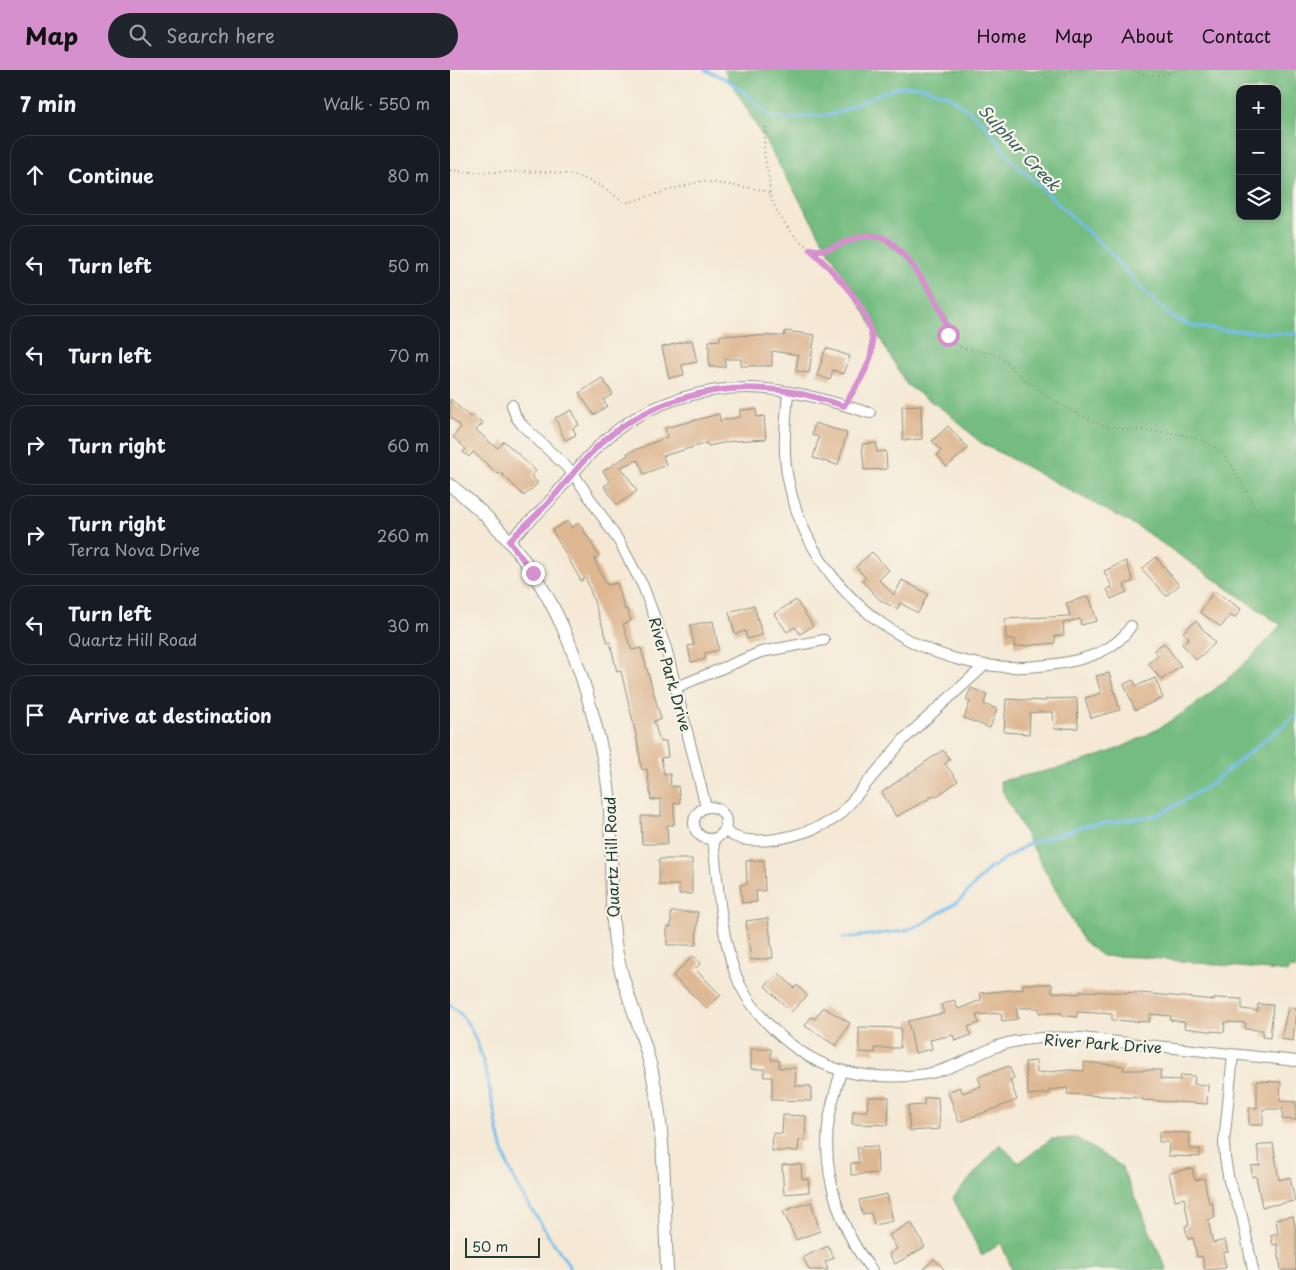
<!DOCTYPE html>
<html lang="en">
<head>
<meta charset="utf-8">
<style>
  :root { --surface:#171b24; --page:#20242c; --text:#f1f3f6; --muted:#9ea1a6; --line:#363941; --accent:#d690ce }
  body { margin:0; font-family:"Playpen Sans",sans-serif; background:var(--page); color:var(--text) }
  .controls { position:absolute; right:15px; top:15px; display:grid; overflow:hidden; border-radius:10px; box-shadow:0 2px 8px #0003 }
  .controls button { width:45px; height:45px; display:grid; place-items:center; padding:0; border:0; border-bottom:1px solid var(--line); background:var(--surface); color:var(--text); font:25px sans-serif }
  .scale { position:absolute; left:15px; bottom:12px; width:75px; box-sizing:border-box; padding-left:5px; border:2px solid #1f3d34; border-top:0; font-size:14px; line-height:18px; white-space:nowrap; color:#1f3d34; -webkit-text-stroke:4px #f7f3e8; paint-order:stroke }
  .stop { position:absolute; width:15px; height:15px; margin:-11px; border:4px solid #d690ce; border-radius:50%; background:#fff }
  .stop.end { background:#d690ce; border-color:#fff; box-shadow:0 1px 5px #0008 }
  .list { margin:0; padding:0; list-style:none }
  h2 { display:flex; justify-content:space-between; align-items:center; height:65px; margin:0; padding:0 20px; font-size:21px }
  h2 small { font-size:16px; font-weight:400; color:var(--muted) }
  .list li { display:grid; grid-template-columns:32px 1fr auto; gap:15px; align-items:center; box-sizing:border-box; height:80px; margin:0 10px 10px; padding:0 10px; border:1px solid var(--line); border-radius:20px }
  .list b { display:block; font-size:19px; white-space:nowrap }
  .list p { margin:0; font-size:16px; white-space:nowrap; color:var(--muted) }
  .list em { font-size:16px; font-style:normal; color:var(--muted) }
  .icon { flex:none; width:28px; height:28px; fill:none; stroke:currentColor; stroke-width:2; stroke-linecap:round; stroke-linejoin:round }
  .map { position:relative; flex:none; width:846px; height:1200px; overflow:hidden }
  header { display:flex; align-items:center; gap:30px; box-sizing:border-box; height:70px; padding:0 25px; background:var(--accent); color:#111 }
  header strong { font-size:24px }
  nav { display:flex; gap:28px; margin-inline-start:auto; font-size:18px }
  .search { width:350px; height:45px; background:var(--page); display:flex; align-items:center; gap:12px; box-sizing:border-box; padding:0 18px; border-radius:28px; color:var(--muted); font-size:19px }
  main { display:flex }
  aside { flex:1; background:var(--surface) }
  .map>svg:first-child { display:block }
</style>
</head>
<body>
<header>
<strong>Map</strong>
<div class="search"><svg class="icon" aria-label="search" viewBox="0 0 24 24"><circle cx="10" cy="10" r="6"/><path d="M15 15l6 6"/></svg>Search here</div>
<nav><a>Home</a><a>Map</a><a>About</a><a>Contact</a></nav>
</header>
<main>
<aside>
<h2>7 min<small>Walk · 550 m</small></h2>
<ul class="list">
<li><svg class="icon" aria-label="ahead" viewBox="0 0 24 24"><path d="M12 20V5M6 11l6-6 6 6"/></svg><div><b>Continue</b></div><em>80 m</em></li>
<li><svg class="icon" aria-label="left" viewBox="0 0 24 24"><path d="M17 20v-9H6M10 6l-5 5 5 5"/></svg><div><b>Turn left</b></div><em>50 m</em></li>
<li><svg class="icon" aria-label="left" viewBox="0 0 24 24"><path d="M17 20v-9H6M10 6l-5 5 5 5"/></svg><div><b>Turn left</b></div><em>70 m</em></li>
<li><svg class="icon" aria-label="right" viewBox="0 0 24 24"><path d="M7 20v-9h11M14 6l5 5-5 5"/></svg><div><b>Turn right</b></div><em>60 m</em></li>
<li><svg class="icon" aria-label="right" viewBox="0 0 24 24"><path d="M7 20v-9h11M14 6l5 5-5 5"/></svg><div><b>Turn right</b><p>Terra Nova Drive</p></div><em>260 m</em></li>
<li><svg class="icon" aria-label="left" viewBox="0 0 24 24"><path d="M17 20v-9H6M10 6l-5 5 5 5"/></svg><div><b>Turn left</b><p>Quartz Hill Road</p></div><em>30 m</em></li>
<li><svg class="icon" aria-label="arrive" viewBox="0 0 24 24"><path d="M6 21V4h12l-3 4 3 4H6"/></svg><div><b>Arrive at destination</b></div></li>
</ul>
</aside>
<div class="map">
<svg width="846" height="1200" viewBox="0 0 846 1200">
  <rect width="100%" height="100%" fill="#f7f3e8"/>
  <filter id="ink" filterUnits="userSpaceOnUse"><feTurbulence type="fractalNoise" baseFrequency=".02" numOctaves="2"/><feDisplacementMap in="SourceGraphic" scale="10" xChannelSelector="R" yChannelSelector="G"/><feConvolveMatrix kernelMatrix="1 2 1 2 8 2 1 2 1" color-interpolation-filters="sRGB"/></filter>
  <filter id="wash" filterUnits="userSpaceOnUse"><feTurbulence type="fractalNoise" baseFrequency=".0096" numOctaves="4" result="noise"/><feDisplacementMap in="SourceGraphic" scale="20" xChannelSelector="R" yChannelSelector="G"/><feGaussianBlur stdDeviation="1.12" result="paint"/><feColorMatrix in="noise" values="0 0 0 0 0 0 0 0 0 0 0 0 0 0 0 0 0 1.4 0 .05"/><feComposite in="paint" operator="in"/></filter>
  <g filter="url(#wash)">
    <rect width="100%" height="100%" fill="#f5e9d5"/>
    <g fill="#75bc80" stroke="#4a7c5a" fill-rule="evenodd">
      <path d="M274,0H846V899L838,898V902L691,887L652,886L633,871L553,722L550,711C582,704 615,698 646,687C717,663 783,611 831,555L690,458L530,372L498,343L457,315ZM790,19H827V146H790Z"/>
      <path d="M626,1068L671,1096L717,1200H562L551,1173L532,1186L503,1128L550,1074L569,1093L601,1069Z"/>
    </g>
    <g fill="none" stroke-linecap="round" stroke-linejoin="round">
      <g stroke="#74beed" stroke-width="3">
        <path d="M255,0L276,9L296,24L321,47L337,49L385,44L426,25L452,16L473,17L501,27L534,53L559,87L662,185L694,222L722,247L743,256L770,260L846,264"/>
        <path d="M393,868L454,861L472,854L510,830L539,799L578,774L634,756L708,745L757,717L846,645"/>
        <path d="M0,935C39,961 40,1042 54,1084C63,1114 83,1141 100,1168C107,1178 116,1189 121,1200"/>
      </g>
    </g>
    <g id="blocks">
      <g fill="#deb793">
        <path d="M335,261L365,265L359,303L346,301L348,285L322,281V296H291V289H275V297H259V271L270,270V265L334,266Z"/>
        <path d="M242,270L247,292L232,295L234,305L219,308L212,277Z"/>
        <path d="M376,278L400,286L394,304L383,300L380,310L367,305Z"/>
        <path d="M152,308L163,324L153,330L157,336L144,345L129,323Z"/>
        <path d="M0,329L20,347L22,344L33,353L26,360L42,374L48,378L54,371L86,401L81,406L88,413L74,426L50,402L48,404L23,382L19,387L13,382L16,379L3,367L11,357L0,347Z"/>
        <path d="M471,335L472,369L453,370L452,336Z"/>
        <path d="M306,339L307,347L314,346L316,369L283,371L258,376L257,373L213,386L216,395L194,404L188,390L171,397L187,421L167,435L154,416L160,412L153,401L178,385L177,383L217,367L215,358L269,344L270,351L290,347V340Z"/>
        <path d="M122,340L129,355L123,358L126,365L115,370L105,348Z"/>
        <path d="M365,353L397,363L388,395L363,388L369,367L362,365Z"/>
        <path d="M498,356L518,378L497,397L487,385L491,381L482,371Z"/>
        <path d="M426,373L427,382L436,381L437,399L414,400L412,374Z"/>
        <path d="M118,451L121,458L129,453L141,472L149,487L144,489L157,515L167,513L175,540L177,539L181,551L173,554L179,573L182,580L191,578L211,649L204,651L210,672L216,671L218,687L211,688L214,704H220L221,717L228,716L230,733H224V755H217L218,774H192L191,746H211V729L201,730L197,699L192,700L187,669L171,601L167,602L160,572L158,573L136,508L131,511L102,460Z"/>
        <path d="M422,482L439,500L429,510L444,525L452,510L478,524L468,543L450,533L447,539L430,530L412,511L416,508L406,497Z"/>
        <path d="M706,487L729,515L716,526L692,499Z"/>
        <path d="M676,491L683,511L674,515L677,522L661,529L657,519L662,517L654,501Z"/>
        <path d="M764,521L791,539L785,548L780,545L771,557L750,542Z"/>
        <path d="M639,526L647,551L631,555L630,549L613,553L614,565L605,566V573L564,577V569L556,570L555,549L620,546L616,533Z"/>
        <path d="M346,530L363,556L350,564L345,557L337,562L324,544Z"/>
        <path d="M304,535L312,565L297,569L295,561L285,564L279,542Z"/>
        <path d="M263,551L269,580L255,583L256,589L241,592L238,576L244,575L240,555Z"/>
        <path d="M746,551L765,573L746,590L732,574L739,568L733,562Z"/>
        <path d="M714,573L731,596L711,610L698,593L708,586L704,580Z"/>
        <path d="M659,603L670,640L641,648L635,628L651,623L646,606Z"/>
        <path d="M705,608L713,628L685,640L674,614L683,610L686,616Z"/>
        <path d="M521,618L537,624L534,634L547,639L540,658L514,648L520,632L516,630Z"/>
        <path d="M627,628L628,658L604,659L603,642H589L580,643L579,664L554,662L556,629L596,631V629Z"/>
        <path d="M493,680L500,689L495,694L508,711L486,727L485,725L446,747L432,722Z"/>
        <path d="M209,789H242V824H229V815H209Z"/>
        <path d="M314,790L315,821H306L307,832L292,833L290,815L297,814L296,791Z"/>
        <path d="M221,842H248L246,875H217V857H221Z"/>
        <path d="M318,848L323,888L301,890L296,851Z"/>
        <path d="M243,886L251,893L245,899L271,925L257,939L223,906Z"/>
        <path d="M329,903L344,918L347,915L357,926L341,942L315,916Z"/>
        <path d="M573,914H602V922L630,924V921L691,923L765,930V928L792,929V939L808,941V934L823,935L820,968L812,967L813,960L795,959L796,953L775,952L774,962L758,961L734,958L735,952L720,950L721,946L700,944L699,952L677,951L662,950V944L627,942V947L611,945L612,943H589V938H566L568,949L552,951L551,943L526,945L529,953L518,957L521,965L505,971L503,965L480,970L482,979L465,983L458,951L494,943L491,935L504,930L508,939L531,930L530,923L573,919Z"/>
        <path d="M373,937L400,953L386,976L355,956L361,947L365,949Z"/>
        <path d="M838,937L846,938L843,971L831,969Z"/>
        <path d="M409,957L451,958L450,978H425V983L409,982Z"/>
        <path d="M301,979H321V990H329V998H346L345,1016H361V1031L322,1030V1007H314V999H301Z"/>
        <path d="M586,991L587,1003L619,1000L634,1001V992L674,996L673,1000H711L710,1009L730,1010L731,1005L745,1006L744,1014L758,1015L757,1034L692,1030V1028L617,1024L618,1018L599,1020L600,1023L578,1025L575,992Z"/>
        <path d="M559,996L564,1008L560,1010L567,1030L509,1052L498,1022L510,1017L513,1023L531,1016L528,1007Z"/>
        <path d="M807,1011L831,1012L830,1031L846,1032V1050L832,1049L833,1039H813V1055H799V1038H807Z"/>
        <path d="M418,1027H439L438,1055L402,1054L403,1041H417Z"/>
        <path d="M488,1027L490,1059L460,1061L458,1036L474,1035V1028Z"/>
        <path d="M333,1045L356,1046L355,1071L349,1070L348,1081H322L323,1063L332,1064Z"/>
        <path d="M709,1062L740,1063L739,1079H750V1087L718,1086L719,1072H709Z"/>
        <path d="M823,1073L829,1110L840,1107L845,1131L812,1137L806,1106L802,1107L801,1096L810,1095L807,1076Z"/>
        <path d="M427,1076L428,1103L401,1105V1093H409L407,1077Z"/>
        <path d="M351,1094L352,1109H358L359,1122L334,1124L332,1095Z"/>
        <path d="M742,1098L745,1110L754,1108L759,1133L762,1132L765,1148L758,1150L763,1173L775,1170L778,1182L773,1183L776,1198L755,1200L752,1186L747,1187L743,1168L738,1169L735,1156L739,1155L734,1128L725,1130L719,1103Z"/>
        <path d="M437,1124L443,1151L424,1155L421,1143L412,1144L409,1130Z"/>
        <path d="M361,1132L370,1161L346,1170L333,1141Z"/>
        <path d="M843,1146L846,1162V1200H831L827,1174L823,1175L821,1165L828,1163L826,1149Z"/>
        <path d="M461,1152L475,1177L445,1194L439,1184L447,1179L439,1165Z"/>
        <path d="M378,1176L384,1188L375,1192L378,1200H359L353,1187Z"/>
        <path d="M484,1189L495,1200H473Z"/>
      </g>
    </g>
  </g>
  <g filter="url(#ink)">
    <use href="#blocks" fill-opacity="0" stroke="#8a9384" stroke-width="1"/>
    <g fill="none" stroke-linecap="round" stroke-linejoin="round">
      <g stroke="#8a9384" stroke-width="12">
        <g id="minor">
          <path d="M338,322C336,350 332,380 338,409C361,528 477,612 598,595C627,592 665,583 681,556"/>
          <path d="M62,335L66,347L73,356L123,403L170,473L193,516L216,578L256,737"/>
          <path d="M59,471C71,459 85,447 97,434C118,411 136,385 161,365C202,330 264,314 317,319C352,322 386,333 420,343"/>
          <path d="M227,617L311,582L374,570"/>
          <circle cx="260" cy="753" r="16"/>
          <path d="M275,760C297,784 370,762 391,744L454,669L534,596"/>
          <path d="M263,769C268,814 270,860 285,903C300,944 343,984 384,998C411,1008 457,1009 485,1002C506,997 525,985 545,977C573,967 601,967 631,968L846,991"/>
          <path d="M783,985L774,1073L775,1088L779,1111L792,1146L803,1200"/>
          <path d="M391,1001C386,1019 380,1038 378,1057C373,1106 391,1162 422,1200"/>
        </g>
      </g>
      <g stroke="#8a9384" stroke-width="14">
        <path id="tertiary" d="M0,415C77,474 117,547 141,639C149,667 156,696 159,725C163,774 159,824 165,873C172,919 194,961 203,1007C216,1069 214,1136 217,1200"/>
      </g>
      <g stroke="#8a9384" stroke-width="2" stroke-dasharray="1 4" stroke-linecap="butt">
        <path d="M585,0L603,10L622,0"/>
        <path d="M684,0C696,9 714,5 726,0"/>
        <path d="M316,57C312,79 315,88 319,109C320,114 319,119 320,124C324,142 350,181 370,181C394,181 418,152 441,172C459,187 482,221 492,243C496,253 495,266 505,273C517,283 534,279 548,286C557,290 562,300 570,306C593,324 630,350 658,356C693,364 728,357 761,375C790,390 794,436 820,452C828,456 838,457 846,458"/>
        <path d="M0,100C41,107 93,95 132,108C148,113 162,124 176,133L251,111L308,119L320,123"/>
        <path d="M360,179C386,204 428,243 421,282C418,299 408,314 399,327"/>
      </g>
      <use href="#minor" stroke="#fff" stroke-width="10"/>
      <use href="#tertiary" stroke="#fff" stroke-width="12"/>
    </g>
  </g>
  <g fill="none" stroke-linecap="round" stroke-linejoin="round" filter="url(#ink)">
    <path stroke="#d690ce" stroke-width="6" d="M83,503L59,471C71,459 85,447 97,434C118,411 137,383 162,364C204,331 262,315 316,319C343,320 369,328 394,336C404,320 416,303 421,285C430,245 386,204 360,179C381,184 395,169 415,166C424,165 433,166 440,172C456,184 484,224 492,243C495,250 496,258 498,265"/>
  </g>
  <g text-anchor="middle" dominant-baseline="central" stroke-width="4.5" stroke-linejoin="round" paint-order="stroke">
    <g font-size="15" fill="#1f3d34" stroke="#f7f3e8">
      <text transform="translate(221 604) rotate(74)">River Park Drive</text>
      <text transform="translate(161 787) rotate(-92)">Quartz Hill Road</text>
      <text transform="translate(653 973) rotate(4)">River Park Drive</text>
    </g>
    <g font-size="16" font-style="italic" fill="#345d62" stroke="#f7f3e8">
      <text transform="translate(570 77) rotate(47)">Sulphur Creek</text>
    </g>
  </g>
</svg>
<div class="controls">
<button>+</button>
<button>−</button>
<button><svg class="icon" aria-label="layers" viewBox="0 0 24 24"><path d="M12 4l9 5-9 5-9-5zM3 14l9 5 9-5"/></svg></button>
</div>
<div class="scale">50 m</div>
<div class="stop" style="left:498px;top:265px"></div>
<div class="stop end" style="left:83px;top:503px"></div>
</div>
</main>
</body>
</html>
